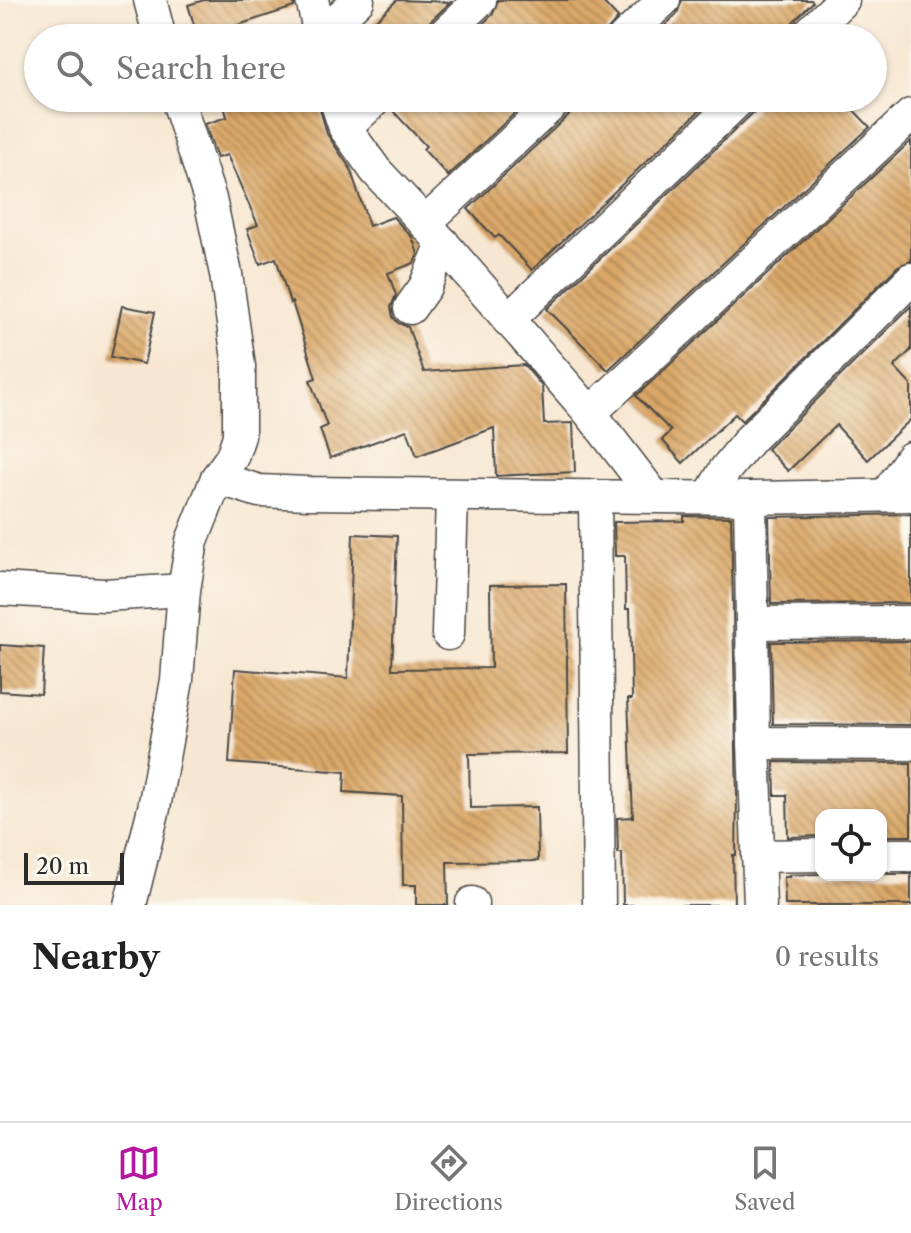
<!DOCTYPE html>
<html lang="en">
<head>
<meta charset="utf-8">
<style>
  :root { --surface:#fff; --page:#f6f6f6; --text:#222; --muted:#767676; --line:#e0e0e0; --accent:#b5179e }
  body { margin:0; font-family:"Libre Caslon Text",serif; background:var(--page); color:var(--text) }
  .controls { position:absolute; right:24px; bottom:24px; display:grid; overflow:hidden; border-radius:16px; box-shadow:0 2px 6px #0004 }
  .controls button { width:72px; height:72px; display:grid; place-items:center; padding:0; border:0; border-bottom:2px solid var(--line); background:var(--surface); color:var(--text); font:40px sans-serif }
  .scale { position:absolute; left:24px; bottom:20px; width:100px; box-sizing:border-box; padding-left:8px; border:4px solid #2b2b2b; border-top:0; font-size:22px; line-height:28px; white-space:nowrap; color:#2b2b2b; -webkit-text-stroke:6px #fbf7ec; paint-order:stroke }
  .list { margin:0; padding:0; list-style:none }
  h2 { display:flex; justify-content:space-between; align-items:center; height:104px; margin:0; padding:0 32px; font-size:34px }
  h2 small { font-size:26px; font-weight:400; color:var(--muted) }
  .icon { flex:none; width:44px; height:44px; fill:none; stroke:currentColor; stroke-width:2; stroke-linecap:round; stroke-linejoin:round }
  .map { position:relative; flex:none; width:911px; height:905px; overflow:hidden }
  .search { position:absolute; background:var(--surface); box-shadow:0 2px 6px #0004; left:24px; right:24px; top:24px; height:88px; display:flex; align-items:center; gap:20px; box-sizing:border-box; padding:0 28px; border-radius:44px; color:var(--muted); font-size:30px }
  .sheet { height:216px; background:var(--surface) }
  nav { display:flex; justify-content:space-around; align-items:center; box-sizing:border-box; height:112px; border-top:2px solid var(--line); background:var(--surface); font-size:22px; color:var(--muted) }
  nav a { display:grid; justify-items:center; gap:4px }
  nav .on { color:var(--accent) }
  .map>svg:first-child { display:block }
</style>
</head>
<body>
<div class="map">
<svg width="911" height="905" viewBox="0 0 911 905">
  <defs>
    <pattern id="building-back-hatch" width="6" height="6" patternUnits="userSpaceOnUse" patternTransform="scale(2)"><rect width="6" height="6" fill="#daa767"/><path d="M-1 5l2 2M0 0l6 6M5-1l2 2" fill="none" stroke="#b18855"/></pattern>
  </defs>
  <rect width="100%" height="100%" fill="#fbf7ec"/>
  <filter id="ink" filterUnits="userSpaceOnUse"><feTurbulence type="fractalNoise" baseFrequency=".0125" numOctaves="2"/><feDisplacementMap in="SourceGraphic" scale="16" xChannelSelector="R" yChannelSelector="G"/><feConvolveMatrix kernelMatrix="1 2 1 2 8 2 1 2 1" color-interpolation-filters="sRGB"/></filter>
  <filter id="wash" filterUnits="userSpaceOnUse"><feTurbulence type="fractalNoise" baseFrequency=".006" numOctaves="4" result="noise"/><feDisplacementMap in="SourceGraphic" scale="32" xChannelSelector="R" yChannelSelector="G"/><feGaussianBlur stdDeviation="1.8" result="paint"/><feColorMatrix in="noise" values="0 0 0 0 0 0 0 0 0 0 0 0 0 0 0 0 0 1.4 0 .05"/><feComposite in="paint" operator="in"/></filter>
  <g filter="url(#wash)">
    <rect width="100%" height="100%" fill="#f7e7d2"/>
    <g id="blocks">
      <g fill="url(#building-back-hatch)">
        <path d="M204,0H294V7L198,38L188,5Z"/>
        <path d="M397,0L451,2L426,25L422,38H357Z"/>
        <path d="M498,0H601L618,18L606,32V38H468L493,14Z"/>
        <path d="M682,0H811L813,2L790,25L786,38H652L677,14Z"/>
        <path d="M222,98H317L327,134L350,168L369,226L393,217L412,237L418,254L414,263L388,273L396,295L391,307L393,317L398,323L408,327L424,372L524,365L542,386L544,424L573,423L575,472L496,476L494,428L417,456L407,430L330,458L320,429L327,426L310,380L316,378L292,302L290,303L276,258L260,264L247,229L258,225L227,155L217,158L205,124L227,117Z"/>
        <path d="M395,98H531L448,176L423,149L426,146L392,110Z"/>
        <path d="M577,98H713L532,270L499,235L495,238L468,209L572,112Z"/>
        <path d="M759,98H842L870,127L608,370L547,309L754,112Z"/>
        <path d="M911,141V261L898,266L742,421L735,414L683,463L662,440L671,431L636,396Z"/>
        <path d="M122,306L155,312L144,364L111,357Z"/>
        <path d="M911,306V350L894,367L911,385V419L868,460L836,425L788,471L767,449Z"/>
        <path d="M911,514V603L771,604L769,517Z"/>
        <path d="M684,516L731,517L737,796L736,855H733L734,905H623L622,853H618L617,818L633,817L628,699H632L630,609H626L625,556H615L614,522L684,521Z"/>
        <path d="M353,534L397,536L392,669L491,668L490,585L566,584L568,753L469,754L470,808L537,807L538,861L447,862L448,905H416V885H403L402,796L344,792L345,772L229,763L235,669L348,678Z"/>
        <path d="M911,641V725L773,724L771,642Z"/>
        <path d="M0,645L44,648L41,694L0,691Z"/>
        <path d="M774,762L911,763V836H881V815H821V836L788,837L787,795H775Z"/>
        <path d="M821,874H911V905H785L784,877H789V875Z"/>
      </g>
    </g>
  </g>
  <g filter="url(#ink)">
    <use href="#blocks" fill-opacity="0" stroke="#4a4744" stroke-width="2"/>
    <g fill="none" stroke-linecap="round" stroke-linejoin="round">
      <g stroke="#4a4744" stroke-width="35">
        <g id="street">
          <path d="M150,0L160,38"/>
          <path d="M312,0L321,38"/>
          <path d="M311,38L321,35L358,0"/>
          <path d="M440,38L480,0"/>
          <path d="M624,38L664,0"/>
          <path d="M804,38L843,0"/>
          <path d="M177,98L210,199L226,274L239,366V436L232,457L217,478L259,491L308,493L750,498L911,495"/>
          <path d="M335,98L345,128L376,171L425,223L590,413L654,496"/>
          <path d="M345,128L377,98"/>
          <path d="M425,223L559,98"/>
          <path d="M410,308L425,287L443,243"/>
          <path d="M508,320L741,98"/>
          <path d="M590,413L911,115"/>
          <path d="M886,495L911,458"/>
          <path d="M595,496L599,905"/>
          <path d="M709,497L725,470L750,439L911,279"/>
          <path d="M750,498L754,743L760,905"/>
          <path d="M0,589L104,595L184,590"/>
          <path d="M752,623L911,622"/>
          <path d="M448,634L452,496"/>
          <path d="M754,743L911,744"/>
          <path d="M881,855H911"/>
          <path d="M758,856L821,855"/>
          <path d="M472,903V905"/>
          <path d="M130,905L154,808L177,680L184,590L192,541L217,478"/>
        </g>
      </g>
      <use href="#street" stroke="#fff" stroke-width="32"/>
    </g>
  </g>
</svg>
<div class="controls">
<button><svg class="icon" aria-label="locate" viewBox="0 0 24 24"><circle cx="12" cy="12" r="6"/><path d="M12 2v4M12 18v4M2 12h4M18 12h4"/></svg></button>
</div>
<div class="scale">20 m</div>
<div class="search"><svg class="icon" aria-label="search" viewBox="0 0 24 24"><circle cx="10" cy="10" r="6"/><path d="M15 15l6 6"/></svg>Search here</div>
</div>
<section class="sheet">
<h2>Nearby<small>0 results</small></h2>
<ul class="list">
</ul>
</section>
<nav>
<a class="on"><svg class="icon" aria-label="map" viewBox="0 0 24 24"><path d="M3 6l6-2 6 2 6-2v14l-6 2-6-2-6 2zM9 4v14M15 6v14"/></svg>Map</a>
<a><svg class="icon" aria-label="directions" viewBox="0 0 24 24"><path d="M12 3l9 9-9 9-9-9zM9 14v-3h6M13 9l2 2-2 2"/></svg>Directions</a>
<a><svg class="icon" aria-label="saved" viewBox="0 0 24 24"><path d="M7 4h10v16l-5-4-5 4z"/></svg>Saved</a>
</nav>
</body>
</html>
